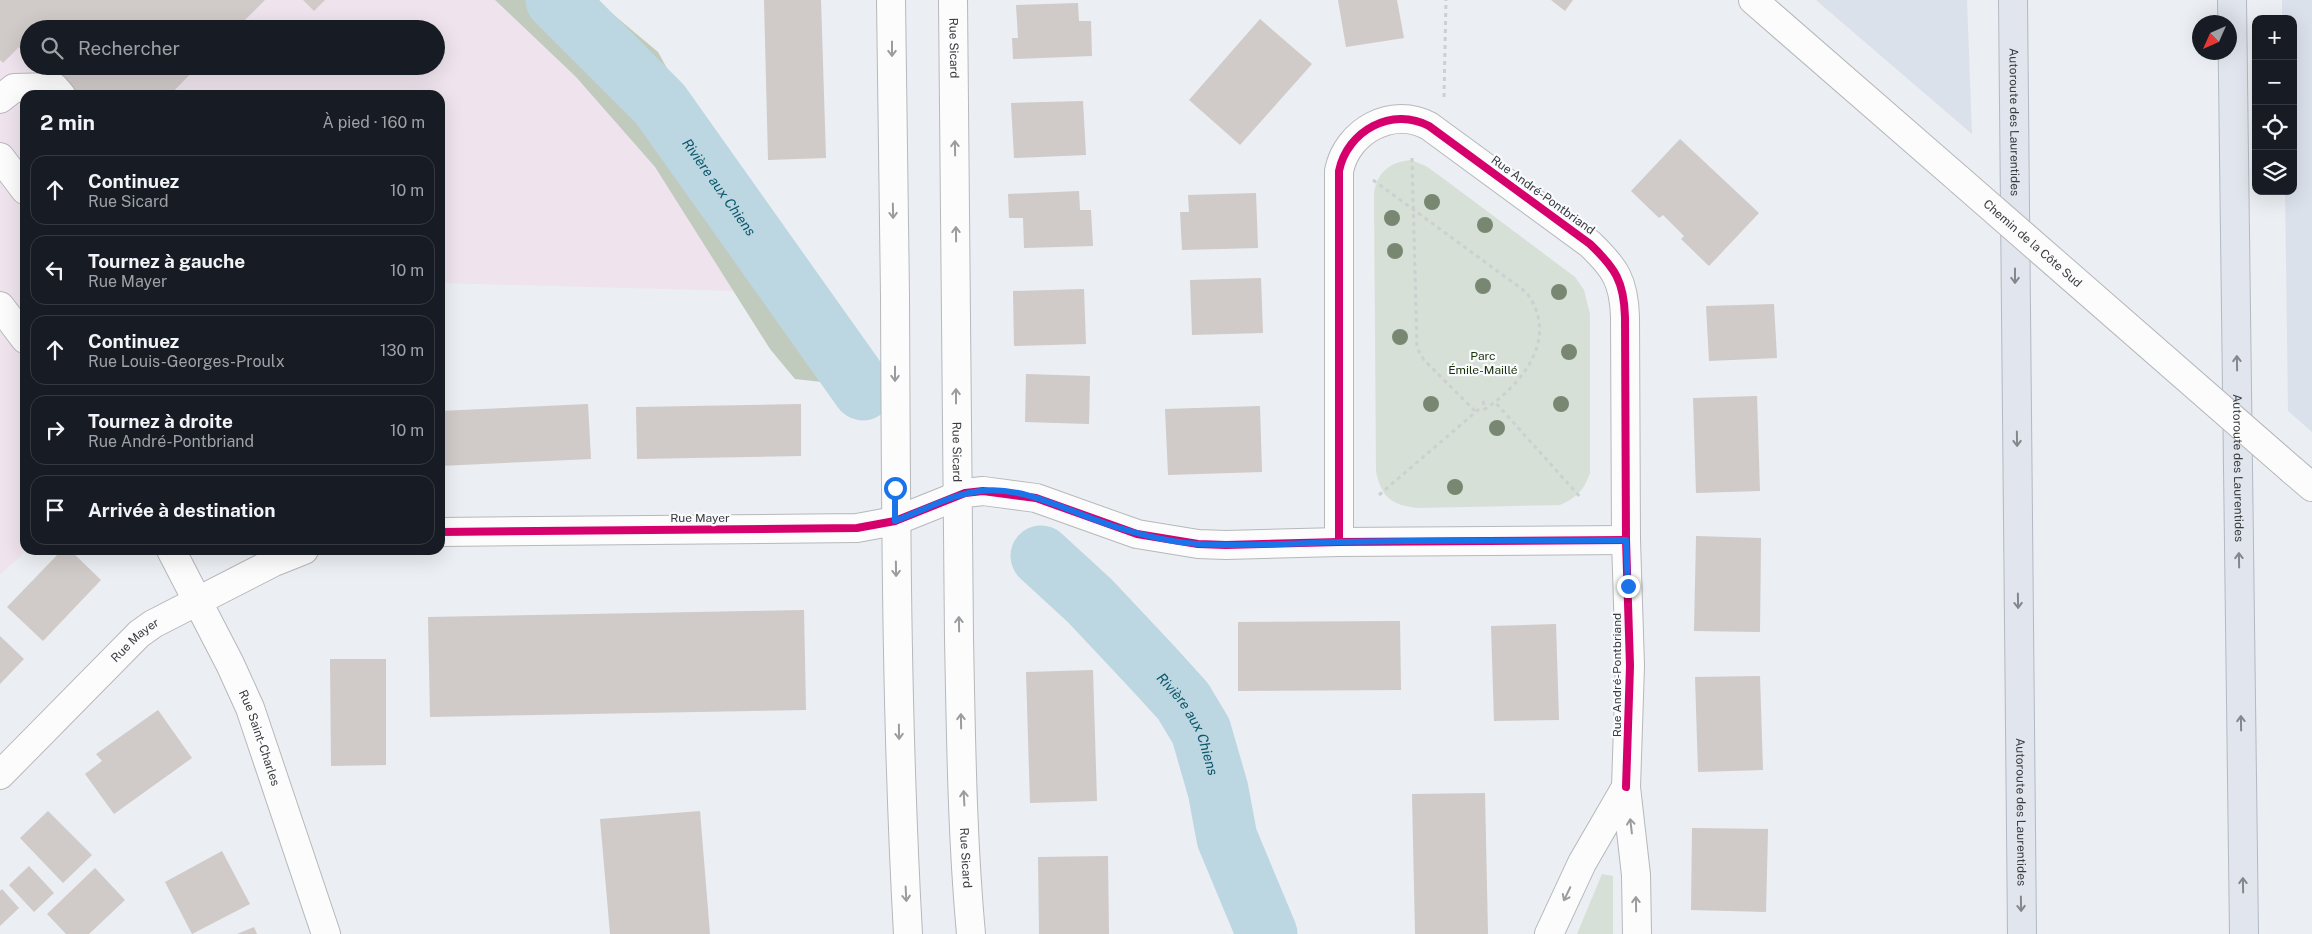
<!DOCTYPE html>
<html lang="fr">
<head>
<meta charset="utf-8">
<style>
  :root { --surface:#171b24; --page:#242831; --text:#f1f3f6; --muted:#9ea1a6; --line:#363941 }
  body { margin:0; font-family:"Public Sans",sans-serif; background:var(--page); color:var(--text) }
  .controls { position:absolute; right:15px; top:15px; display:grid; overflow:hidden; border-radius:10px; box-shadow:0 5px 20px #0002 }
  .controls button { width:45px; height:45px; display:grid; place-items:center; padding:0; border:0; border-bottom:1px solid var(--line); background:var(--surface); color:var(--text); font:25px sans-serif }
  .compass { position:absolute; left:2192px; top:15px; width:45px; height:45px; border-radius:50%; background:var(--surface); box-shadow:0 5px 20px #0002; rotate:225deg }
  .stop { position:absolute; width:15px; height:15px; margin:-11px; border:4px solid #1a73e8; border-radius:50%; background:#fff }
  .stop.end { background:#1a73e8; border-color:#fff; box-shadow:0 1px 5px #0008 }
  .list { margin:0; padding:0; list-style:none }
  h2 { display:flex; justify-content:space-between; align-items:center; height:65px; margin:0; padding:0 20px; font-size:21px }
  h2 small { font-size:16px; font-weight:400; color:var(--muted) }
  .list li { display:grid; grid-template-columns:32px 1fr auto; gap:15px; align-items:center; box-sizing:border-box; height:70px; margin:0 10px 10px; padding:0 10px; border:1px solid var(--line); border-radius:15px }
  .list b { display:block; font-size:19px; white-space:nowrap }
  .list p { margin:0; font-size:16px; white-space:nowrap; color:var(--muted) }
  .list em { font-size:16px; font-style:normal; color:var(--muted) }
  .icon { flex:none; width:28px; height:28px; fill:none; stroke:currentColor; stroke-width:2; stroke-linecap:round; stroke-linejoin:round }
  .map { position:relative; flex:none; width:2312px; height:934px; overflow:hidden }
  .search { position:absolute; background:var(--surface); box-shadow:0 5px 20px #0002; left:20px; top:20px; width:425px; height:55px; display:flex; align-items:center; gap:12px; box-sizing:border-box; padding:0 18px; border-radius:28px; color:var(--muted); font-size:19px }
  .panel { position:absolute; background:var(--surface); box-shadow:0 5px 20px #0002; left:20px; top:90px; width:425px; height:465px; border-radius:15px }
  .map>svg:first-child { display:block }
</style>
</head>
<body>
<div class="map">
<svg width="2312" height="934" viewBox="0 0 2312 934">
  <rect width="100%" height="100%" fill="#ebeef2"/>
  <path fill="#efe4ed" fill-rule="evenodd" d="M0,0H495L576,77L655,167L735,291L440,283V95H25V550H27L0,575ZM29,29H436V66H29Z"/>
  <g fill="#dbe1eb">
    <path d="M1816,0H1967L1972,134Z"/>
    <path d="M2282,0H2312V432L2288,411L2285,191H2293V19H2282Z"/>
  </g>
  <g fill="#d7e0d6">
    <path d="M1411,160L1426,166L1444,179L1575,277L1584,290L1590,314V473C1584,490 1576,498 1560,505L1417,508C1390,505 1381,496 1376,471L1374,193C1377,172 1390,162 1411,160Z"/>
    <path d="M1602,874L1613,876V934H1577Z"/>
  </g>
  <path fill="#c0cbbe" d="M495,0H596L658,52L697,123L827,322L837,353L822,382L795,379L770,349L655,167L576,77Z"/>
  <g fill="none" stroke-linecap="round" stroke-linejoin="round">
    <g stroke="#bcd7e2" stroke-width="61">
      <path id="s1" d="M556,0L660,104L863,390"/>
      <path id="s2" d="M1041,556L1090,601L1152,667L1183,701L1201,731L1218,790L1227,838L1267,934"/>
    </g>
  </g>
  <g fill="#d0cac9">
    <path d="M0,0H265L236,29H29V57L19,47L3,63L0,60Z"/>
    <path d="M303,0H325L314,11Z"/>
    <path d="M764,0H821L826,158L768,160Z"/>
    <path d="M1338,0H1397L1404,38L1346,47Z"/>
    <path d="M1551,0H1573L1565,11Z"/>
    <path d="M1078,3L1079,21H1091L1092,56L1013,59L1012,38H1018L1016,5Z"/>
    <path d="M1260,19L1312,64L1240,145L1189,100Z"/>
    <path d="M38,66H198L170,95H67Z"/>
    <path d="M1083,101L1086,155L1014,158L1011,103Z"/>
    <path d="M1680,139L1759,213L1709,266L1681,239L1684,236L1663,215L1659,218L1631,191Z"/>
    <path d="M1079,191L1080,210H1091L1093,246L1024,248L1023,218H1009L1008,194Z"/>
    <path d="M1256,193L1258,248L1182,250L1180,212H1189L1188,195Z"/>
    <path d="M1261,278L1263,333L1192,335L1190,280Z"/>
    <path d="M1084,289L1086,344L1014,346L1013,291Z"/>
    <path d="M1774,304L1777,358L1709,361L1706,306Z"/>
    <path d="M1026,374L1090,376L1089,424L1025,422Z"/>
    <path d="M1757,396L1760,491L1696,493L1693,398Z"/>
    <path d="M588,404L591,459L440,466V411Z"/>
    <path d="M801,404V456L637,459L636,407Z"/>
    <path d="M1260,406L1262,472L1168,475L1165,409Z"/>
    <path d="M1696,536L1761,538L1760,632L1694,631Z"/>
    <path d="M62,550H70L101,580L43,641L7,607Z"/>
    <path d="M804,610L806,710L430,717L428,617Z"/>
    <path d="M1400,621L1401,690L1238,691V622Z"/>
    <path d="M1556,624L1559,720L1494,721L1491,626Z"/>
    <path d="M0,636L24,659L0,684Z"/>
    <path d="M330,659H386V765L331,766Z"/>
    <path d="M1093,670L1097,801L1030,803L1026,672Z"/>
    <path d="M1760,676L1763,770L1698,772L1695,677Z"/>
    <path d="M158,710L192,758L114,814L85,774L102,761L96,754Z"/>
    <path d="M1485,793L1488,934H1415L1412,794Z"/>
    <path d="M48,811L92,855L63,883L20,838Z"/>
    <path d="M700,811L710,934H610L600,819Z"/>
    <path d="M1692,828L1768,829L1766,912L1691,910Z"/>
    <path d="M222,851L250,904L192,934L165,882Z"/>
    <path d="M1108,856L1109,934H1039L1038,857Z"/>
    <path d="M29,866L54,893L34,912L9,885Z"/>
    <path d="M95,868L125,900L89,934H66L47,914Z"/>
    <path d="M2,889L19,908L0,926V891Z"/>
    <path d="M254,927L257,934H237Z"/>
  </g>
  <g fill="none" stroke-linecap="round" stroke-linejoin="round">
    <g stroke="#b6b8bb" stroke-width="30">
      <g id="minor">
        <path d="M891,0C892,99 894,197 895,296C896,509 896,721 908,934"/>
        <path id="s3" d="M953,0C957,213 955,426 959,638C961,737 962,836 971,934"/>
        <path d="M1753,0L1961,181"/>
        <path d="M0,99L14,88L54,87L61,95"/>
        <path d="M0,157L25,190"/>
        <path d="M0,306L25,339"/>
        <path d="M2292,470L2312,487"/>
        <path d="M440,532L857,528L895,521L965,493L983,491L1036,498L1137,534L1198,544L1226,545L1339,542L1626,540"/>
        <path d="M1339,542V171C1347,131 1392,106 1429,126L1590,244C1615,268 1624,281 1625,317L1626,540L1630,666L1626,787"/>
        <path id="s4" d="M171,550L230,664L250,708L326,934"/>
        <path id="s5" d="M0,775L139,634L153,624L274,562L304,550"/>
        <path d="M1549,934L1582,863L1626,787L1636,875L1637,934"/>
      </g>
    </g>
    <g stroke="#b3b9c3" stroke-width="30">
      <g id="highway">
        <path id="s6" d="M2013,0L2022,934"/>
        <path id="s7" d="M2232,0L2244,934"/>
      </g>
    </g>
    <g stroke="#cdcfd1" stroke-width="3" stroke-dasharray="4 4" stroke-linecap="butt">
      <path d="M1444,97L1446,0"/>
      <path d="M1412,158L1417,348L1424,360L1476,412"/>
      <path d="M1373,180L1526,292C1557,333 1530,374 1495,402"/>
      <path d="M1483,401L1485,409"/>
      <path d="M1379,495L1478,410L1485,409L1495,402L1581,498"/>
    </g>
    <use href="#minor" stroke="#fcfcfd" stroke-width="28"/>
    <use href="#highway" stroke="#e0e5ee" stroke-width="28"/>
    <g stroke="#b6b8bb" stroke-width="30" stroke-linecap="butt">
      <g id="minor-bridge">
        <path id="s8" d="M1961,181L2292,470"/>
      </g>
    </g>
    <use href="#minor-bridge" stroke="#fcfcfd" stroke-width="28"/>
    <g stroke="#f8fafd" stroke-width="11">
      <g id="cycleway">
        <path d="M440,532L857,528L895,521L965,493L983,491L1036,498L1137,534L1198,544L1226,545L1339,542L1626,540"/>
        <path d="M1339,542V171C1347,131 1392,106 1429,126L1590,244C1615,268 1624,281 1625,317L1626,540L1630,666L1626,787"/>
      </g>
    </g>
    <use href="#cycleway" stroke="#d6006c" stroke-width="8"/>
  </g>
  <g fill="#788771">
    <circle cx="1432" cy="202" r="8"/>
    <circle cx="1392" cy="218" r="8"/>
    <circle cx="1485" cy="225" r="8"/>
    <circle cx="1395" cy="251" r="8"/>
    <circle cx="1483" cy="286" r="8"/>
    <circle cx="1559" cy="292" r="8"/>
    <circle cx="1400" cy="337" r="8"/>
    <circle cx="1569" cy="352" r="8"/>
    <circle cx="1431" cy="404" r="8"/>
    <circle cx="1561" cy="404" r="8"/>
    <circle cx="1497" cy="428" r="8"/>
    <circle cx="1455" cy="487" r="8"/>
  </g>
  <defs><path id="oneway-shaft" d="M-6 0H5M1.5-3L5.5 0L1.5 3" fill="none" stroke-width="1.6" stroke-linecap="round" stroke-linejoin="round" transform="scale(1.25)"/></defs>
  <g stroke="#9a9c9e">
    <use href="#oneway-shaft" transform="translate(892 49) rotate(90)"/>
    <use href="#oneway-shaft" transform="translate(955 148) rotate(-91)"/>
    <use href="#oneway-shaft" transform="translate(893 211) rotate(89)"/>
    <use href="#oneway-shaft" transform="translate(956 234) rotate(-91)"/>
    <use href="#oneway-shaft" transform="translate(895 374) rotate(90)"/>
    <use href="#oneway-shaft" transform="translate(956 396) rotate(-90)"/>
    <use href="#oneway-shaft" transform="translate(896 569) rotate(89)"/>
    <use href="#oneway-shaft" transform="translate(959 624) rotate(-91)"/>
    <use href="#oneway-shaft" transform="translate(961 721) rotate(-91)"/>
    <use href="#oneway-shaft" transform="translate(899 732) rotate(89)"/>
    <use href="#oneway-shaft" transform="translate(964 798) rotate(-93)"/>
    <use href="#oneway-shaft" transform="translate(1631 826) rotate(-97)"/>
    <use href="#oneway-shaft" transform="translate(906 894) rotate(87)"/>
    <use href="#oneway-shaft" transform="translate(1567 894) rotate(116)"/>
    <use href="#oneway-shaft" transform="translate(1636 904) rotate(-91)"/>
  </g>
  <g stroke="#84888d">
    <use href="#oneway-shaft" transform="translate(2015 276) rotate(90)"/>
    <use href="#oneway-shaft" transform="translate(2237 363) rotate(-91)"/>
    <use href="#oneway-shaft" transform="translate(2017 439) rotate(89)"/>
    <use href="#oneway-shaft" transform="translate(2239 560) rotate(-91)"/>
    <use href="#oneway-shaft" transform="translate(2018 601) rotate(89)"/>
    <use href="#oneway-shaft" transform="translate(2241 723) rotate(-91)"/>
    <use href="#oneway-shaft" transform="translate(2243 885) rotate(-91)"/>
    <use href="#oneway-shaft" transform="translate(2021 904) rotate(89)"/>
  </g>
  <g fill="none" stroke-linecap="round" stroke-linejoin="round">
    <path stroke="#1a73e8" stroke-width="6" d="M895,488V521C922,511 952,494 981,491C1025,486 1067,511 1107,524C1137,534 1168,542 1199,544C1246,547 1293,543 1339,542C1435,540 1530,541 1626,540L1628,586"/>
  </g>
  <g text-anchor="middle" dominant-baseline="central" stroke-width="4.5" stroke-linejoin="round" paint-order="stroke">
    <g font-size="12" fill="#393b3e" stroke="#f8fafd">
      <text stroke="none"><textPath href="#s3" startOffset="48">Rue Sicard</textPath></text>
      <text stroke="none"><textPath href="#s6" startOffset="122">Autoroute des Laurentides</textPath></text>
      <text transform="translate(1543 195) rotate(36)">Rue André-Pontbriand</text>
      <text stroke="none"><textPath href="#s8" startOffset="95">Chemin de la Côte Sud</textPath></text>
      <text stroke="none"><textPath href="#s3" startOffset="452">Rue Sicard</textPath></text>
      <text stroke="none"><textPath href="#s7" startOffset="468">Autoroute des Laurentides</textPath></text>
      <text x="700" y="518">Rue Mayer</text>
      <text stroke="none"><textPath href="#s5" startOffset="191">Rue Mayer</textPath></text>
      <text transform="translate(1617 675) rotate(-90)">Rue André-Pontbriand</text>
      <text stroke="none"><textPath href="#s4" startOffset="208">Rue Saint-Charles</textPath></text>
      <text stroke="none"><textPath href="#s6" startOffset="812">Autoroute des Laurentides</textPath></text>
      <text stroke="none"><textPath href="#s3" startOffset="858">Rue Sicard</textPath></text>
    </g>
    <g font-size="12" fill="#193207" stroke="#f8fafd">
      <text x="1483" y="356">Parc<tspan x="1483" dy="14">Émile-Maillé</tspan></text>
    </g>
    <g font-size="14" font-style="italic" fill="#0c576b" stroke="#f8fafd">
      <text stroke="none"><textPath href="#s1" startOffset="249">Rivière aux Chiens</textPath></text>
      <text stroke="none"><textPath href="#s2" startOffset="226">Rivière aux Chiens</textPath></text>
    </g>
  </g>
</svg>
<div class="controls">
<button>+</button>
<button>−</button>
<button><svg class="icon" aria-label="locate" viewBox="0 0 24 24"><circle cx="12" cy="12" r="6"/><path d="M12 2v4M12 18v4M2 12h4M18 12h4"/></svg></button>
<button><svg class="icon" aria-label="layers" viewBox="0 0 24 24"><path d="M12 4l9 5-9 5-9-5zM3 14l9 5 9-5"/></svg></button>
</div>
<svg class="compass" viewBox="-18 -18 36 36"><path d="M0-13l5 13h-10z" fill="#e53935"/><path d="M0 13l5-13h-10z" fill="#9ea1a6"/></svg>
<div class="stop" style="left:895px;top:488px"></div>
<div class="stop end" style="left:1628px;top:586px"></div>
<div class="search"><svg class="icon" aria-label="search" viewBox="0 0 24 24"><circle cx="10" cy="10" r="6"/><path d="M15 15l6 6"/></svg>Rechercher</div>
<section class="panel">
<h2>2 min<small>À pied · 160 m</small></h2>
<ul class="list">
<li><svg class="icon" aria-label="ahead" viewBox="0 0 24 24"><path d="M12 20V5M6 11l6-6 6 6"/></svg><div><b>Continuez</b><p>Rue Sicard</p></div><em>10 m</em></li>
<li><svg class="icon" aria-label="left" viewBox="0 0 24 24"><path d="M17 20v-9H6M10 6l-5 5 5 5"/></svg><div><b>Tournez à gauche</b><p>Rue Mayer</p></div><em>10 m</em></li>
<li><svg class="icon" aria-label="ahead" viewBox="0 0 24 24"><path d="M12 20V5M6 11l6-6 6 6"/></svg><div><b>Continuez</b><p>Rue Louis-Georges-Proulx</p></div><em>130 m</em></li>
<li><svg class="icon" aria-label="right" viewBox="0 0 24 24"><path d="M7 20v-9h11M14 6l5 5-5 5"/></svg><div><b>Tournez à droite</b><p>Rue André-Pontbriand</p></div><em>10 m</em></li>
<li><svg class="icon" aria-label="arrive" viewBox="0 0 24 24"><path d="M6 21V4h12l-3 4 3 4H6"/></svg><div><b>Arrivée à destination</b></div></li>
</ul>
</section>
</div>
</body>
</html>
